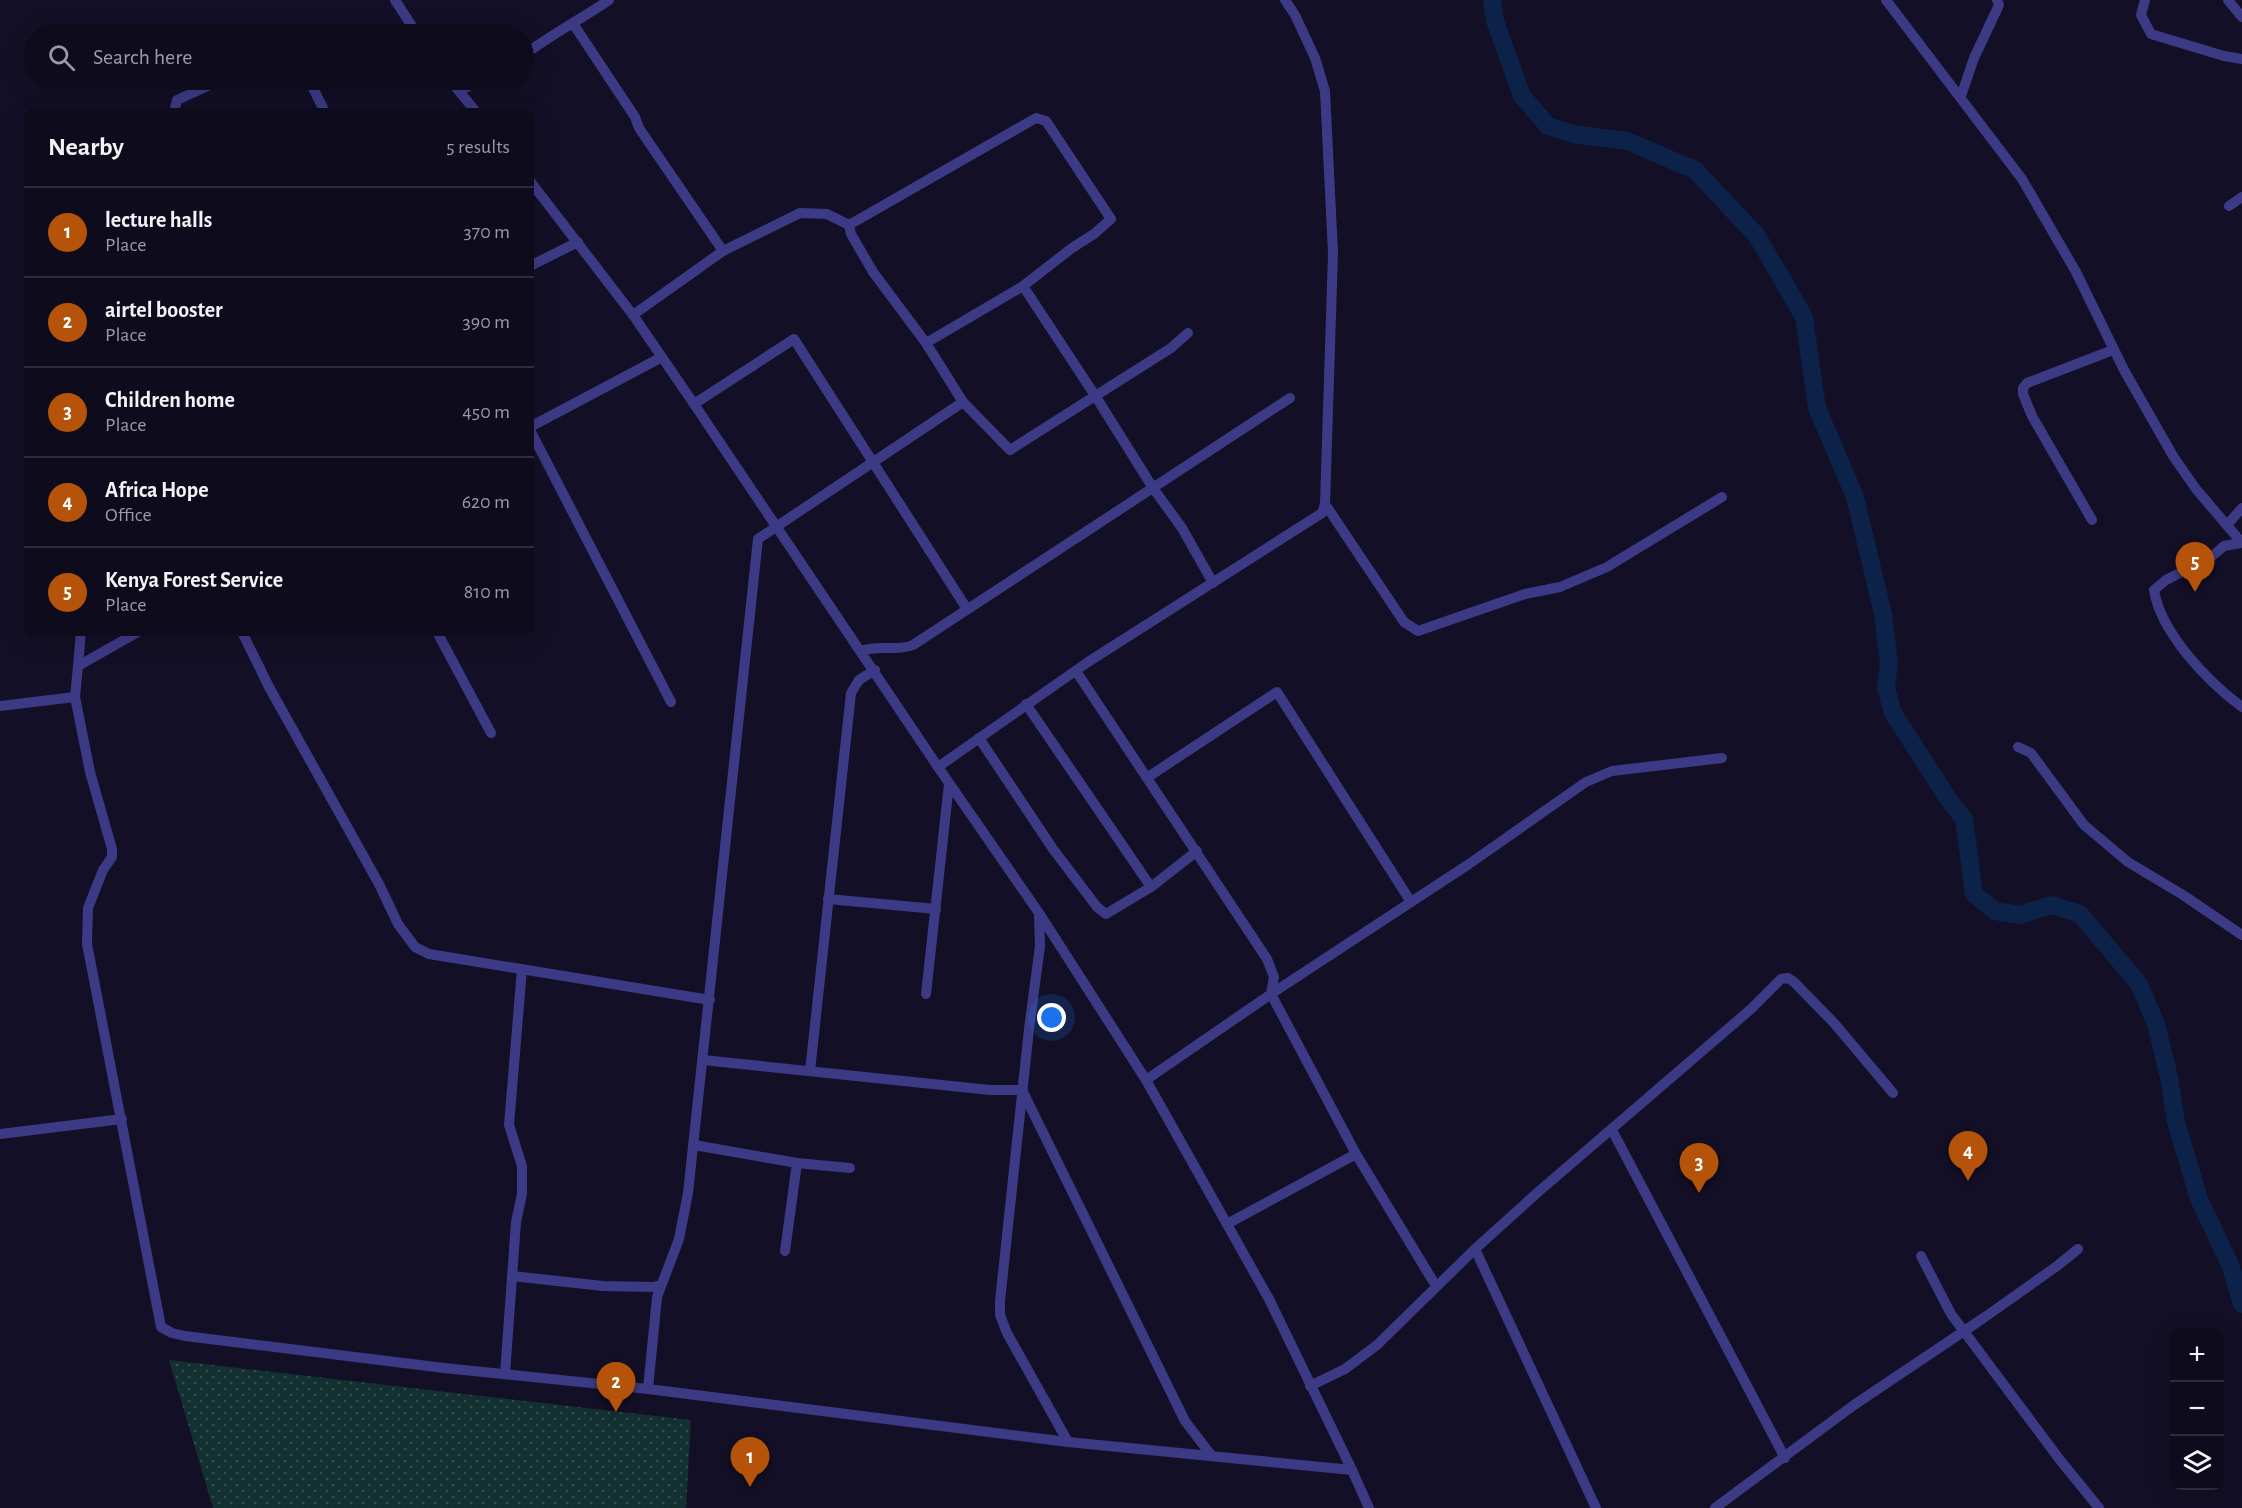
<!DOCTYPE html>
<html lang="en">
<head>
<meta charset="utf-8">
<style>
  :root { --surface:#0e0b1c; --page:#171425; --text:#f1f3f6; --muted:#9b9ba3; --line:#2e2b3b; --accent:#b45309 }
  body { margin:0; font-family:"Alegreya Sans",sans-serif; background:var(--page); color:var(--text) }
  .controls { position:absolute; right:18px; bottom:18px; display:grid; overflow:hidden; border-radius:12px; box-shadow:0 6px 24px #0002 }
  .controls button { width:54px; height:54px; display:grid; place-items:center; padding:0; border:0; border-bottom:2px solid var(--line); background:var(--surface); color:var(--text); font:30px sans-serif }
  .you { position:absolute; left:1052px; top:1018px; width:21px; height:21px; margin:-15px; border:4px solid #fff; border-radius:50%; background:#1a73e8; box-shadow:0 0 0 9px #1a73e833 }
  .badge { display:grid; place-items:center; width:39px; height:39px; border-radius:50%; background:var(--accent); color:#fff; font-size:20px; font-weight:700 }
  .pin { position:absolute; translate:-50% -50px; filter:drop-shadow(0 2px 3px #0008) }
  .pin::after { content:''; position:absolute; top:32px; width:21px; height:18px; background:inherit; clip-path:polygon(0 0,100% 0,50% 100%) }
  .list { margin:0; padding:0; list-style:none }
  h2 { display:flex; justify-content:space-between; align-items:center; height:78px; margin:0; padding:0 24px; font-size:26px }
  h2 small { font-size:20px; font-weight:400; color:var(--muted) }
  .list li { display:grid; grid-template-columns:39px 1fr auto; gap:18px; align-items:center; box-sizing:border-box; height:90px; padding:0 24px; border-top:2px solid var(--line) }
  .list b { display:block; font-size:22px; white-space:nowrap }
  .list p { margin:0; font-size:20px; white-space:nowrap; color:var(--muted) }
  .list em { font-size:20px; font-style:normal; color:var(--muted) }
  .icon { flex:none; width:33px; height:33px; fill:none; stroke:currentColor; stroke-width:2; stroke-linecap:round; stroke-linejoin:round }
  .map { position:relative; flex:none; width:2242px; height:1508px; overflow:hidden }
  .search { position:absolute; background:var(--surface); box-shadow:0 6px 24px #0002; left:24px; top:24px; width:510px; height:66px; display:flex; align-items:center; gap:15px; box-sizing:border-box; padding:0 21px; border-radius:33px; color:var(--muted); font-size:22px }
  .panel { position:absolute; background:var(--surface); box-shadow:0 6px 24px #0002; left:24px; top:108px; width:510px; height:528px; border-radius:12px }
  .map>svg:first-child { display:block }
</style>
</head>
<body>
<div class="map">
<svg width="2242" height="1508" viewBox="0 0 2242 1508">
  <defs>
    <pattern id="grass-dots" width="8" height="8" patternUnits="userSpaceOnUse" patternTransform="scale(1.5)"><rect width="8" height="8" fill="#12302f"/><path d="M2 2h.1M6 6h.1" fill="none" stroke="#344d4e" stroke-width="1.8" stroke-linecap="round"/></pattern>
  </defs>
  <rect width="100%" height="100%" fill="#130f26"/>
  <path fill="url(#grass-dots)" d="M169,1360L691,1420L686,1508H213Z"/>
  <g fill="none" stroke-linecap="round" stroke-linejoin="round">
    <path stroke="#0c2248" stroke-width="18" d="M1492,0L1495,21L1522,96L1548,126L1573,134L1627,141L1695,170L1757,236L1804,317L1817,408L1855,497L1883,614L1889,662L1886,688L1893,713L1949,800L1964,819L1974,894L1995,911L2020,915L2051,905L2080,914L2139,984L2156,1024L2169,1077L2176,1122L2199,1199L2231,1267L2242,1304"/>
    <g stroke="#3d3a85" stroke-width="10">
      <path d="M395,0L417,34"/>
      <path d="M1886,0L2022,179L2076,272L2124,370L2173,456L2196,489L2242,543"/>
      <path d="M2145,0L2141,15L2151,34L2224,56L2242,59"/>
      <path d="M2228,0L2242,17"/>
      <path d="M574,25L635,117L639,128L723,251"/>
      <path d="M524,55C551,35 581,19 609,0"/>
      <path d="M309,80L325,112"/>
      <path d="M450,80L476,112"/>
      <path d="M459,91L481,80"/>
      <path d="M1961,96L1974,58L1999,5L1997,0"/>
      <path d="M174,112L177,100L221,80"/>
      <path d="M530,181L633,315L694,404L938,767L1039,913L1146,1080L1269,1299L1352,1470"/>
      <path d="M2229,206L2242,197"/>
      <path d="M849,225L1036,118L1046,121L1111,219L1094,234L1072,248L1023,286L926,343"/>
      <path d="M849,225L851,234L873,272L926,343L963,402L1010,450L1171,348L1188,333"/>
      <path d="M530,266L578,242"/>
      <path d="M1023,286L1096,397L1153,488L1182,528L1213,583"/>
      <path d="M633,315L723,251L800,213L827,214L849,225"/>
      <path d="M694,404L794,339L967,609"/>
      <path d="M530,427L662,357"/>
      <path d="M530,430L671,702"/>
      <path d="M1325,504L1404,622L1418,631L1525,594L1560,587L1607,567L1722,497"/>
      <path d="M2092,520L2032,416L2023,394V388L2027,383L2113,350"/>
      <path d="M2227,525L2242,508"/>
      <path d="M2242,543L2224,546L2211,557L2166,580L2154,590C2161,633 2207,681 2242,707"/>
      <path d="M138,632L78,666L75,697L90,772L112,849V857L103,870L88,908L87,944L161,1327L172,1333L185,1336L444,1368L648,1389L1068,1442L1352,1470L1369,1508"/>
      <path d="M242,632L269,687L379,884L398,924L415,947L429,954L710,1000"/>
      <path d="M437,632L491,733"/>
      <path d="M861,651C879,644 896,652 913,645L1290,398"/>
      <path d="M78,666L81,632"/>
      <path d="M1076,671L1267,959L1274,977L1271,994L1356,1154L1436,1286"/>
      <path d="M1026,704L1151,887"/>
      <path d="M0,706L75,697"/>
      <path d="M979,738L1053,849L1097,907L1106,914L1151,887L1197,851"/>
      <path d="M2018,747L2031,753L2084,825L2128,862L2183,895L2242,935"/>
      <path d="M938,767L1088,662L1322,513L1325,504L1333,253L1325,91L1315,58L1295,15L1285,0"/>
      <path d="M1148,777L1277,692L1411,902"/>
      <path d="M828,899L936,909"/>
      <path d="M1039,916L1040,946L1029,1029L1000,1301V1315L1007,1333L1068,1442"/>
      <path d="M926,994L949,784"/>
      <path d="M703,1060L990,1090H1022L1185,1421L1211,1455"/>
      <path d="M810,1071L851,693L859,680L875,670"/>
      <path d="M1146,1080L1271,994L1469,864L1586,782L1612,771L1722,758"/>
      <path d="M1612,1130L1785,1458"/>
      <path d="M0,1134L122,1119"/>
      <path d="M694,1145L797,1163L850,1168"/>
      <path d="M1227,1224L1356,1154"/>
      <path d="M1475,1249L1596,1508"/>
      <path d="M785,1251L797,1163"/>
      <path d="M1921,1256L1951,1314L2060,1460L2099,1508"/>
      <path d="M512,1276L603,1286L653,1287L661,1285"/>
      <path d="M505,1374L516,1222L522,1194V1166L509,1125L522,969"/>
      <path d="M1310,1386L1345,1369L1377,1345L1475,1249L1537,1193L1751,1009L1781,979L1788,978L1794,982L1834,1023L1893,1093"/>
      <path d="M648,1389L657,1297L679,1239L688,1193L758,539L963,402"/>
      <path d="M1715,1508L1854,1405L1985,1317L2057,1266L2078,1249"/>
    </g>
  </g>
</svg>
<div class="controls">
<button>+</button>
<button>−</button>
<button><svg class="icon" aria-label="layers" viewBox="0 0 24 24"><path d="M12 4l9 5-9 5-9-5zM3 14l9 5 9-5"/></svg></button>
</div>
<div class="you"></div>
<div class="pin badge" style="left:750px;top:1487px">1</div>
<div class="pin badge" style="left:616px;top:1412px">2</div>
<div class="pin badge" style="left:1699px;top:1193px">3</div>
<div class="pin badge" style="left:1968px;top:1181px">4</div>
<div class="pin badge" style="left:2195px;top:592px">5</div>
<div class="search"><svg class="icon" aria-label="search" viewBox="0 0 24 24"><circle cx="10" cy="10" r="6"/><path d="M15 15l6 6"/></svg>Search here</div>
<section class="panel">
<h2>Nearby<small>5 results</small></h2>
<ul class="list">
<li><span class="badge">1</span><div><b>lecture halls</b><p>Place</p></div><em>370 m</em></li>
<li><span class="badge">2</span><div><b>airtel booster</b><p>Place</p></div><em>390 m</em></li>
<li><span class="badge">3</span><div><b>Children home</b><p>Place</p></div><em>450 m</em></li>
<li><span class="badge">4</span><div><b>Africa Hope</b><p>Office</p></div><em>620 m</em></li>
<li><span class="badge">5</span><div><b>Kenya Forest Service</b><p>Place</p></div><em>810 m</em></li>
</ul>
</section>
</div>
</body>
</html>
